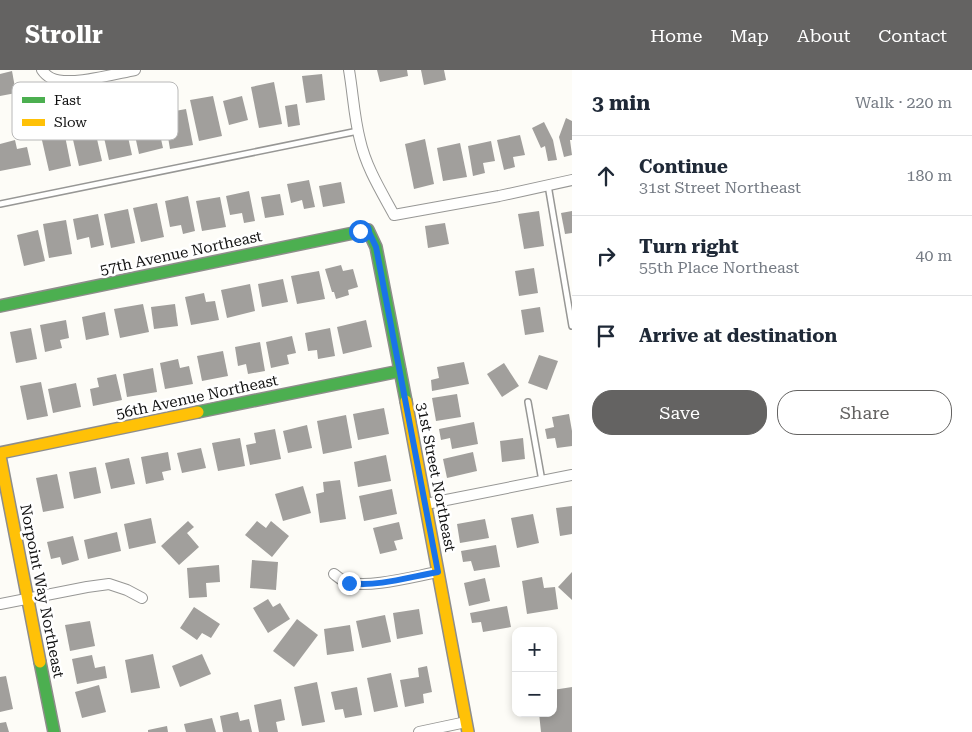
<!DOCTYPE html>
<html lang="en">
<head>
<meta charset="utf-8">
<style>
  :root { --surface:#fff; --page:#f6f6f7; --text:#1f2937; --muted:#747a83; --line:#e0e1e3; --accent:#646362 }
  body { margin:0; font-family:"Roboto Serif",serif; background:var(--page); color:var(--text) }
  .controls { position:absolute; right:15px; bottom:15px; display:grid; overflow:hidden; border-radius:10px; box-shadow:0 2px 8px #0003 }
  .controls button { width:45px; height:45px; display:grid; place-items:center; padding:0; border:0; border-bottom:1px solid var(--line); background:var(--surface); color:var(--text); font:25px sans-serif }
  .stop { position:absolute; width:15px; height:15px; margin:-11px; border:4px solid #1a73e8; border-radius:50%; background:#fff }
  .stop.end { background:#1a73e8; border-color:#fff; box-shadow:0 1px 5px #0008 }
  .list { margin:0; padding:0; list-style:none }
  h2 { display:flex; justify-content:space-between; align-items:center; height:65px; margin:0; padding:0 20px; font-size:21px }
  h2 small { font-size:16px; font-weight:400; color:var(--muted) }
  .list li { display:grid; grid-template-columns:32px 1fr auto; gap:15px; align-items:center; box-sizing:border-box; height:80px; padding:0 20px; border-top:1px solid var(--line) }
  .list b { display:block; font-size:19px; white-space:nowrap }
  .list p { margin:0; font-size:16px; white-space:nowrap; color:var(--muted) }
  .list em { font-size:16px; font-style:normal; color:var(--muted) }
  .actions { display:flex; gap:10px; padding:15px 20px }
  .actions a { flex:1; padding:11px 0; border:1px solid var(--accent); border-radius:20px; text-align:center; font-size:18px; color:var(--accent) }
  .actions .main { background:var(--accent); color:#fff }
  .icon { flex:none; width:28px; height:28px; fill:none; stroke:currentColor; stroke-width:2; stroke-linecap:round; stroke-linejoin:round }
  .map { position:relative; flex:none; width:572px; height:662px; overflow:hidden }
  header { display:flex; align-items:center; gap:30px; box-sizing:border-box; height:70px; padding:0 25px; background:var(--accent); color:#fff }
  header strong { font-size:24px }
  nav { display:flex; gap:28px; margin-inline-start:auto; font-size:18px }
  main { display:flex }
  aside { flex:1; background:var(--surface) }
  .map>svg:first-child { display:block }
</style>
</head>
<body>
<header>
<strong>Strollr</strong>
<nav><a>Home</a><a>Map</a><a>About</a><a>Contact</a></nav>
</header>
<main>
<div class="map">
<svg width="572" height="662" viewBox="0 0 572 662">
  <rect width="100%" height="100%" fill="#fdfcf7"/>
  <g fill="#a19f9c">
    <path d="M377,0H407L408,6L380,12Z"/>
    <path d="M421,0H444L446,10L424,15Z"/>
    <path d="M12,1L16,23L0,26V4Z"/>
    <path d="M322,4L325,30L306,33L302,6Z"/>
    <path d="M274,12L282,54L259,58L251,17Z"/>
    <path d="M213,26L222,66L199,71L190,30Z"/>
    <path d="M242,26L248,50L229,55L223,31Z"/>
    <path d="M297,34L300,55L288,57L285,36Z"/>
    <path d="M186,39L193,75L170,79L164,43Z"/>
    <path d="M155,42L163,78L139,84L131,47Z"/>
    <path d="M566,48L572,51V70H570L572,85L564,87L559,67Z"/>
    <path d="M124,49L132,85L109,90L101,54Z"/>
    <path d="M544,52L553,70L557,90L548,91L545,76L541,78L532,58Z"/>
    <path d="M94,56L102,91L79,96L71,61Z"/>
    <path d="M64,61L71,96L49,101L41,66Z"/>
    <path d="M520,65L525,85L513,87L515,97L504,100L497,70Z"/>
    <path d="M425,69L434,114L414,119L405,74Z"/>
    <path d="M15,70L17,79L27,77L31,95L0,101V74Z"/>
    <path d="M491,71L495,91L483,93L485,103L473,106L468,76Z"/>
    <path d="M460,73L467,107L443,111L437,78Z"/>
    <path d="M309,110L315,137L304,139L302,130L291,133L287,114Z"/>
    <path d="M341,112L345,133L323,137L319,116Z"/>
    <path d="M249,121L255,151L244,153L242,143L230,145L226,126Z"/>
    <path d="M280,124L284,145L265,148L261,127Z"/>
    <path d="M188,126L195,161L183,164L181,155L170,157L165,131Z"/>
    <path d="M220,127L226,157L202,161L196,131Z"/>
    <path d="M157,133L164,167L141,172L133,138Z"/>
    <path d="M128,139L135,173L111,178L104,144Z"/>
    <path d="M539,141L544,176L524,179L518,144Z"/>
    <path d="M572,141V163L565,164L561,143Z"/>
    <path d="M98,144L104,175L91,178L89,167L77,170L73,149Z"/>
    <path d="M66,150L72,184L49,188L43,154Z"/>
    <path d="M445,153L449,174L428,178L425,156Z"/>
    <path d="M38,160L45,191L24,196L17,165Z"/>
    <path d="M341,195L343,201L353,199L358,217L348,220L349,225L336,229L334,222H332L325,199Z"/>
    <path d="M534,198L538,223L519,226L515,201Z"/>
    <path d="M319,201L325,229L297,234L291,206Z"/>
    <path d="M283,209L288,232L262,237L258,214Z"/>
    <path d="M250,214L255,241L227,248L221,220Z"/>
    <path d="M204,223L206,232L215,231L219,250L191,255L185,227Z"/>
    <path d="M143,234L149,262L120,268L114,239Z"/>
    <path d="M175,234L178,256L154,259L151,237Z"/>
    <path d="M540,237L544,262L525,265L521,240Z"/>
    <path d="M105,242L109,265L86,270L82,247Z"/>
    <path d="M66,250L69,268L60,270L62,278L45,282L40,255Z"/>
    <path d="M366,250L372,277L343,284L337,257Z"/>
    <path d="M31,258L37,289L16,293L10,262Z"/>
    <path d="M330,258L335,286L318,289L317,280L308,281L305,263Z"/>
    <path d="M292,266L296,283L287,285L289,294L271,298L266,272Z"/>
    <path d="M260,272L265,301L248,304L246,294L238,296L235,277Z"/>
    <path d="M223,281L228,306L202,311L197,286Z"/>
    <path d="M539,285L558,291L547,320L528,313Z"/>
    <path d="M178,289L180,298L189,296L193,314L165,319L160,293Z"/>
    <path d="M464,292L469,314L432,321L431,310L439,308L437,297Z"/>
    <path d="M504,293L519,316L502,327L487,304Z"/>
    <path d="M153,298L157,322L127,327L123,304Z"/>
    <path d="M116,304L122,330L93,336L90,319L99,317L97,308Z"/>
    <path d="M41,312L48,346L27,350L20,316Z"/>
    <path d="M76,313L81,337L53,343L48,319Z"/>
    <path d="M457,324L461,347L436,351L432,328Z"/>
    <path d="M384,338L389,364L358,370L353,344Z"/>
    <path d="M569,344L572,361V376L557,378L555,368L547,369L545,359L554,357L552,347Z"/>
    <path d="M346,345L352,378L323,384L317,351Z"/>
    <path d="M474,352L478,374L452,379L450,368L441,370L439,359Z"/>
    <path d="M307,355L312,378L288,383L283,361Z"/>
    <path d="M275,359L281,389L250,395L246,375L256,373L254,363Z"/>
    <path d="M240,368L245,396L218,401L212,373Z"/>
    <path d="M523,368L525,389L502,392L500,371Z"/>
    <path d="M201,378L206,398L182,403L177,383Z"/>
    <path d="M168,382L171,400L162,402L164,410L146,414L141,387Z"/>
    <path d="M473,382L477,401L447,408L443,389Z"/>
    <path d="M386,385L391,411L358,417L354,392Z"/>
    <path d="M129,388L135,414L111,419L105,393Z"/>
    <path d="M96,397L101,423L74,429L69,402Z"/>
    <path d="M57,404L64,438L43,442L36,408Z"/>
    <path d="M340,410L346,449L320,453L316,424L324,422L323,412Z"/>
    <path d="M303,416L311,443L283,451L275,424Z"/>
    <path d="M392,419L397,444L364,451L359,426Z"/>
    <path d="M572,436V464L560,466L556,438Z"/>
    <path d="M533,444L539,473L517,478L511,448Z"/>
    <path d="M151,448L156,473L129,479L124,454Z"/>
    <path d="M485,449L489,468L460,473L457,454Z"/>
    <path d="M188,451L194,457L187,463L199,477L179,495L161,476Z"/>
    <path d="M257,451L266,458L271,451L289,466L272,487L245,465Z"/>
    <path d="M399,452L403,469L394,471L397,480L380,484L373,458Z"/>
    <path d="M117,462L121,481L88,489L84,470Z"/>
    <path d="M73,466L79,490L62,495L60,487L51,489L47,472Z"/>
    <path d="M496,475L500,497L474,501L471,491L463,492L461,481Z"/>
    <path d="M252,490L278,492L276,520L250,518Z"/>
    <path d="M219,495L220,512L206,513L207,527L189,528L187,498Z"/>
    <path d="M572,502V530L558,517Z"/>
    <path d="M542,507L544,518L555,517L558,539L527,544L522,511Z"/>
    <path d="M485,508L490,531L469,536L464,513Z"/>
    <path d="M268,529L273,537L280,533L290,549L268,563L253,538Z"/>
    <path d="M507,536L511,557L483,562L481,552L472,553L470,543Z"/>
    <path d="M194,537L220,554L211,568L202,563L197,570L180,558Z"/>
    <path d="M419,539L423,564L397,569L393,543Z"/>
    <path d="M385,545L391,572L362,578L356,551Z"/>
    <path d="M297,549L318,565L294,597L273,581Z"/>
    <path d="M90,551L95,576L70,581L65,555Z"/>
    <path d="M350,555L354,581L327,585L324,559Z"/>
    <path d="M153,584L160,618L131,623L125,590Z"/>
    <path d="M202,584L211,604L180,617L172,596Z"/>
    <path d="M92,585L95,598L105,596L107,608L77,614L72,589Z"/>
    <path d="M427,596L432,622L423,624L424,633L405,637L400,610L419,607L418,598Z"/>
    <path d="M391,603L398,637L374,642L367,608Z"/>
    <path d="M6,606L13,639L0,642V607Z"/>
    <path d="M317,612L325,652L302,656L294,617Z"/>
    <path d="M99,615L106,642L82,648L75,622Z"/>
    <path d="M357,617L362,645L345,648L343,639L335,640L331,622Z"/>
    <path d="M572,617V662H541L539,643H553V620Z"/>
    <path d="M281,629L285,650L276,652L278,662H259L254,635Z"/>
    <path d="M238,642L240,651L249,649L252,662H223L220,646Z"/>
    <path d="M212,648L216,662H186L184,654Z"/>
    <path d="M6,652L9,662H0V653Z"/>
    <path d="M167,656L168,662H148V660Z"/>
  </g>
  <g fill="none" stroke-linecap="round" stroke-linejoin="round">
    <g stroke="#979795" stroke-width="8">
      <g id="lane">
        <path d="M548,115L572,256"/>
        <path d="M0,134L358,61"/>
        <path d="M528,332L542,411"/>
      </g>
    </g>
    <g stroke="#979795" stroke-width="12">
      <g id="street">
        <path d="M42,0C44,3 47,6 51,8C69,17 114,4 135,0"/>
        <path d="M349,0C353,23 354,47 360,70C366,97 381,121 394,145L499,126L572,110"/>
        <path d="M426,434L572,405"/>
        <path d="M334,504C338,507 342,511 347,512C368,519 415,506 438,502"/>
        <path d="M0,534L87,517L109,514L127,520L142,528"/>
        <path d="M419,662L466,652"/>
      </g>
    </g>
    <g stroke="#8e8d8b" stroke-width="14">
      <g id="fast">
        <path d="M0,236L368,160L376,177L406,331"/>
        <path d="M198,342L400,301"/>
        <path d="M40,592L54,662"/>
      </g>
    </g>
    <g stroke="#8e8d8b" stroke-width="14">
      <g id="slow">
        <path d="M406,331L468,662"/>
        <path d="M0,383L198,342"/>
        <path d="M0,386L40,592"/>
      </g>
    </g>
    <use href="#lane" stroke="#fffffe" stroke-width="5"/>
    <use href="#street" stroke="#fffffe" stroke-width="10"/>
    <use href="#fast" stroke="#4caf50" stroke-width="11"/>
    <use href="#slow" stroke="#ffc107" stroke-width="11"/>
  </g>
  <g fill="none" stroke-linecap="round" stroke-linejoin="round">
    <path stroke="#1a73e8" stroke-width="6" d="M349,513C378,517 409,507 438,502L376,177L368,160L360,161"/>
  </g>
  <g text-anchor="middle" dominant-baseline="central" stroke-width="5" stroke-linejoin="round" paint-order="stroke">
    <g font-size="15" fill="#111" stroke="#fff">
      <text transform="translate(181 183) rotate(-12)">57th Avenue Northeast</text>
      <text transform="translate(197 327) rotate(-12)">56th Avenue Northeast</text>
      <text transform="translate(436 407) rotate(79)">31st Street Northeast</text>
      <text transform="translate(42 521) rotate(79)">Norpoint Way Northeast</text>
    </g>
  </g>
  <rect x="12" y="12" width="166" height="58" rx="8" fill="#fff" stroke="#b8b8b8" stroke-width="1"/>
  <rect x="22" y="27" width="23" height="6" fill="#4caf50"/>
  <rect x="22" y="49" width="23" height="7" fill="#ffc107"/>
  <g font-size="14" fill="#111">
    <text x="54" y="35">Fast</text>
    <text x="54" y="57">Slow</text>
  </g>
</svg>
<div class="controls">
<button>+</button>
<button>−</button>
</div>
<div class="stop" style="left:360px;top:161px"></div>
<div class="stop end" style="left:349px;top:513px"></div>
</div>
<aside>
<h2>3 min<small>Walk · 220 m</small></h2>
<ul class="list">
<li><svg class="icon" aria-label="ahead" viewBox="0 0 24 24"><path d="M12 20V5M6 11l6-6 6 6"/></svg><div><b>Continue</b><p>31st Street Northeast</p></div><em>180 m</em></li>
<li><svg class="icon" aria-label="right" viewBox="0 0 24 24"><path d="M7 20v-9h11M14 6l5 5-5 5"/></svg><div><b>Turn right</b><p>55th Place Northeast</p></div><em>40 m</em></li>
<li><svg class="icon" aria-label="arrive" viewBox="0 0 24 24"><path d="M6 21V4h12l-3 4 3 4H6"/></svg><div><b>Arrive at destination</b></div></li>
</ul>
<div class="actions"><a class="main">Save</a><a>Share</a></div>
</aside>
</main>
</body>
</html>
